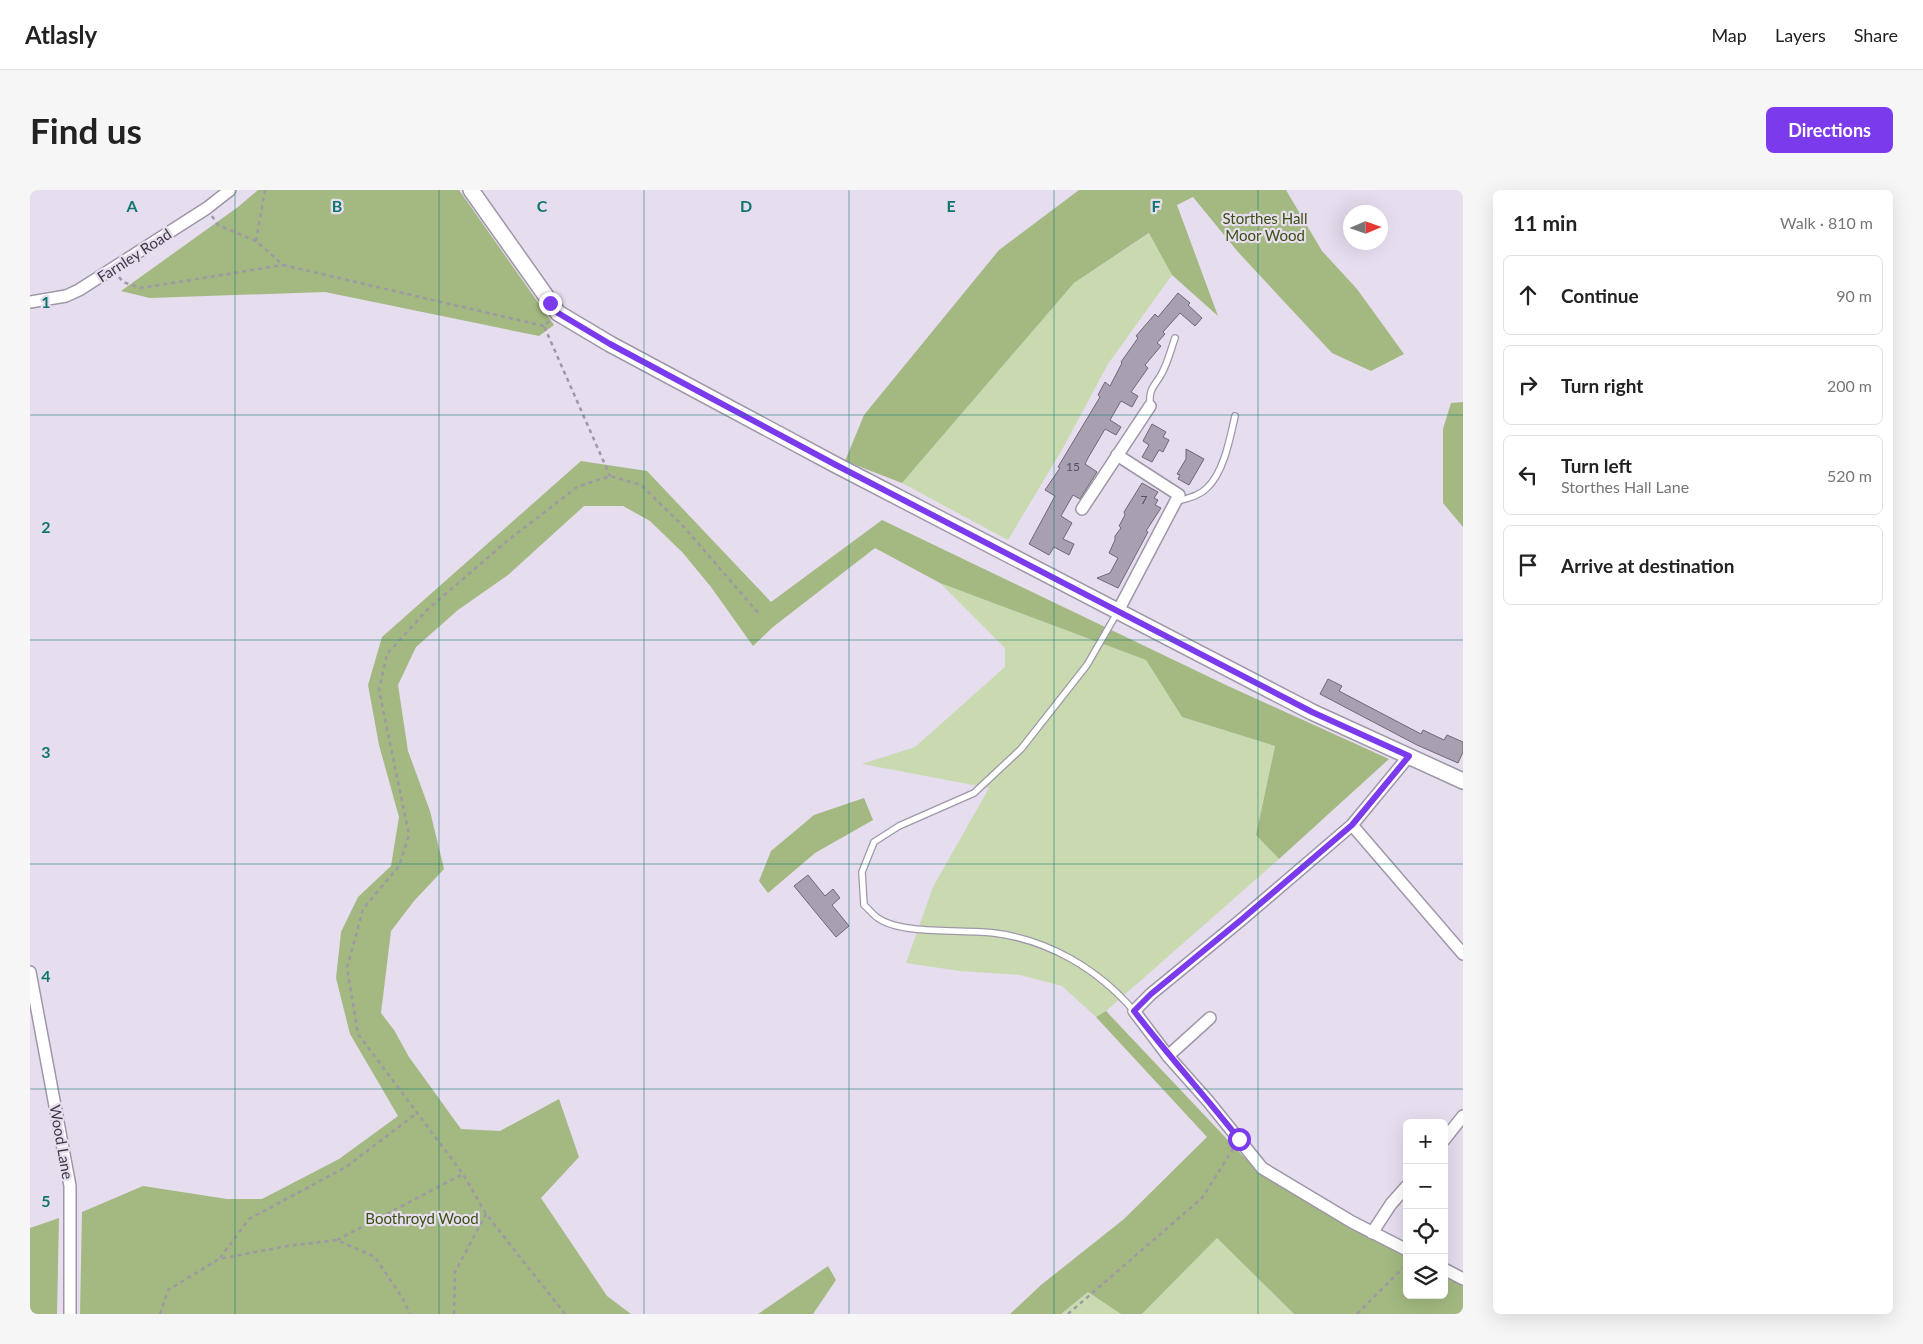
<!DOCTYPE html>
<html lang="en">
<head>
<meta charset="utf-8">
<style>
  :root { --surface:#fff; --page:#f6f6f6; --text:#222; --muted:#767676; --line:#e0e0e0; --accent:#7c3aed }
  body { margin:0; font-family:Lato,sans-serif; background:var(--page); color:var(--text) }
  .controls { position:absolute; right:15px; bottom:15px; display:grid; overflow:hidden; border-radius:8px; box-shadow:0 5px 20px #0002 }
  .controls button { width:45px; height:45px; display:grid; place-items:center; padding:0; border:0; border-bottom:1px solid var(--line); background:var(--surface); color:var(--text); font:25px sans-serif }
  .compass { position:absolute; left:1313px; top:15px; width:45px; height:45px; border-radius:50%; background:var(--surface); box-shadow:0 5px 20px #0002; rotate:88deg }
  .stop { position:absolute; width:15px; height:15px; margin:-11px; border:4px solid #7c3aed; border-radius:50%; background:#fff }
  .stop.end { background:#7c3aed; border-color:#fff; box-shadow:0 1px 5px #0008 }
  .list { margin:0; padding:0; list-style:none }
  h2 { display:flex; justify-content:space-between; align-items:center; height:65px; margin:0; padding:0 20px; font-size:21px }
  h2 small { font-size:16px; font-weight:400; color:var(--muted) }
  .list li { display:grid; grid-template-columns:32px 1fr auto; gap:15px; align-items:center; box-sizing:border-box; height:80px; margin:0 10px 10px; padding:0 10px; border:1px solid var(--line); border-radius:8px }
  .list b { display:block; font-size:19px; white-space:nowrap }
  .list p { margin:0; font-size:16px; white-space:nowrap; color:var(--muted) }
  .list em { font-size:16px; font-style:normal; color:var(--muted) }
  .icon { flex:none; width:28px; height:28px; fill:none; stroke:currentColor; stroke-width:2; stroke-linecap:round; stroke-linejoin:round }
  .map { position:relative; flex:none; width:1433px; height:1124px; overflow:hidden; border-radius:8px }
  header { display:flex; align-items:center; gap:30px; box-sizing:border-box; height:70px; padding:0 25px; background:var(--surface); border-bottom:1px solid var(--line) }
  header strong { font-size:24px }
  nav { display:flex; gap:28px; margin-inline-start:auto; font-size:18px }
  .intro { display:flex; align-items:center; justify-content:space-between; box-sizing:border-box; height:120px; padding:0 30px }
  h1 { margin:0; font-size:35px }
  .button { padding:12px 22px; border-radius:8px; background:var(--accent); color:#fff; font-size:18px; font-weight:700 }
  main { display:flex; gap:30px; padding:0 30px }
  aside { flex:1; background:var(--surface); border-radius:8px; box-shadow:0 5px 20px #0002 }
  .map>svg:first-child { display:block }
</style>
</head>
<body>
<header>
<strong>Atlasly</strong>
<nav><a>Map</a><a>Layers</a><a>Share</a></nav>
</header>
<div class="intro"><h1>Find us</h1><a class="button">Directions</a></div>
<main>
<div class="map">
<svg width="1433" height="1124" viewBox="0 0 1433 1124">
  <rect width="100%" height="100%" fill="#e6ddef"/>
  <g fill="#c9dab1">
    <path d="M1120,43L1142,85L1078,174L1033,258L978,350L872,293L1044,93Z"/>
    <path d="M910,393L1116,470L1152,527L1245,556L1226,645L1249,669L1076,821L1066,827L1032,796L990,785L930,781L876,773L903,697L959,598L832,574L885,557L975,477V458Z"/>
    <path d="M1187,1048L1264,1124H1112Z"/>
    <path d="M1058,1102L1091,1124H1031Z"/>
  </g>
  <g fill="#a3b981">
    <path d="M228,0H429L524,135L509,146L295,102L120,108L91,101L208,17Z"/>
    <path d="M1049,0H1256L1292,61L1327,99L1374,164L1341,181L1302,163L1208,62L1163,7L1147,15L1188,126L1142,85L1119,43L1044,93L872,293L815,271L834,225L969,60Z"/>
    <path d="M1433,212V337L1413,313V239L1421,213Z"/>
    <path d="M551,271L617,281L741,412L852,330L1198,496L1359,569L1249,669L1226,645L1245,556L1152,527L1116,470L910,393L845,358L743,437L723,456L681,397L653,363L620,331L593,316H554L478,385L428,420L386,457L368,495L378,561L400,621L414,679L384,711L361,741L351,823L364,840L379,867L431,939L470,941L529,909L549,967L511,1008L577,1106L601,1124H50L52,1022L113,996L197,1009H232L309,969L368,926L320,844L306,788L311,742L328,707L361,676L369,627L349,555L338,495L352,447Z"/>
    <path d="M834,608L843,630L785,663L738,703L729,691L741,661L784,625Z"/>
    <path d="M1076,821L1229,983L1377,1062V1105H1414V1083L1433,1094V1124H1264L1187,1048L1112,1124H1091L1058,1102L1031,1124H980L1011,1095L1094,1029L1177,947L1066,827Z"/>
    <path d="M29,1028L27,1124H0V1038Z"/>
    <path d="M798,1076L806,1090L783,1124H728Z"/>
  </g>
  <g fill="#a89fb0" stroke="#706878">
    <path d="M1148,103L1160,113L1158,115L1172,128L1165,136L1150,123L1133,142L1135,144L1127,153L1131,156L1115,175L1118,178L1101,202L1108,206L1102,217L1091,211L1080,230L1091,237L1086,245L1075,239L1058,268L1055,274L1067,282L1050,309L1043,305L1031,326L1042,333L1033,349L1044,354L1039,365L1024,357L1019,365L999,354L1025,306L1015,300L1030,278L1028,277L1070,207L1068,205L1075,192L1080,196L1092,173L1091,172L1108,148L1106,146L1125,124L1128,127Z"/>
    <path d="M1122,234L1136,242L1133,247L1139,250L1133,262L1129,260L1122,272L1112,267L1119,255L1113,251Z"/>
    <path d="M1156,259L1174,269L1159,295L1148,289L1150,285L1147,284L1156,269Z"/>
    <path d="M1112,293L1128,302L1124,308L1128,310L1125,315L1131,318L1116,341L1118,342L1088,398L1067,388L1080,383L1088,368L1079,363L1085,350V346L1091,338L1089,336L1095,325L1094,322Z"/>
    <path d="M1298,489L1312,496L1309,501L1391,544L1393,540L1414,550L1417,545L1433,552V562L1428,573L1387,555L1290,504Z"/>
    <path d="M778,685L795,706L803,699L810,708L802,715L819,736L806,747L764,696Z"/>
  </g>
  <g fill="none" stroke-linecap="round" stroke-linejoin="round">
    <g stroke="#9f97a8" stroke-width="8">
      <g id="lane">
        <path d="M1120,216C1119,196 1124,198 1132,183C1138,172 1141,159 1145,148"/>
        <path d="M1148,311C1158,308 1169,306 1177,298C1194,282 1200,248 1205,226"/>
        <path d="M1087,423L1057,475L991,559L944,603L869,636L844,652L832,682L834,715C839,719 843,725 848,728C871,745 935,739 964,743C1019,750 1068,779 1104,821"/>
      </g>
    </g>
    <g stroke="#9f97a8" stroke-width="14">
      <g id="street">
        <path d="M0,112L36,106L49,100L177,18L200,0"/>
        <path d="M1087,265L1149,305L1088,421"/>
        <path d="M1052,319L1120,216"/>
        <path d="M1322,635L1433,764"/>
        <path d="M0,782L40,996V1124"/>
        <path d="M1138,866L1180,828"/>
        <path d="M1414,950L1433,926"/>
        <path d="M1342,1043L1361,1014L1377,996"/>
        <path d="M1377,1060L1322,1032L1232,978L1178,911L1138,866L1104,821L1121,804L1211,730L1322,635L1379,566"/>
        <path d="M1414,1079L1433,1089"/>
      </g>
    </g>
    <g stroke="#9f97a8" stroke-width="18">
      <path id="secondary" d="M441,0L528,123L580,154L806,275L1282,522L1433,591"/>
    </g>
    <g stroke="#9f99a6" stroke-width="2.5" stroke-dasharray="4 4" stroke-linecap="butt">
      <path d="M182,26L188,35L226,51L253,75L514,136"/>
      <path d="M226,51L235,0"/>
      <path d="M89,87L93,92L111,98L253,75"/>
      <path d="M519,131L514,136L580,286"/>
      <path d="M307,1050L433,984"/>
      <path d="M190,1068L219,1029L316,977L387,923"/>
      <path d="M130,1124L138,1100L189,1069L257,1056L307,1050L345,1067L373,1109L380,1124"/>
      <path d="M424,1124L425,1082L456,1024"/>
      <path d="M535,1124L456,1024L433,984L328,844L317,778L333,719L369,676L379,645L349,500L357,464L398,419L477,351L547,297L580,286L611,295L654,337L730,425"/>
      <path d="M1038,1124L1172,1008L1203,959"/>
      <path d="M1327,1124L1377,1074"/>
    </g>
    <use href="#lane" stroke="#fff" stroke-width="5.5"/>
    <use href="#street" stroke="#fff" stroke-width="11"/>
    <use href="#secondary" stroke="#fff" stroke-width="15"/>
  </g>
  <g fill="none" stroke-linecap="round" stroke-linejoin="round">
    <path stroke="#7c3aed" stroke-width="6" d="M520,113L528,123L580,154L806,275L1282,522L1379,566L1322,635L1211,730L1121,804L1104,821C1138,865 1175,906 1209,949"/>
  </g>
  <path fill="none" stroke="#0f766e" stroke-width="1" stroke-opacity="0.55" d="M205,0V1124M409,0V1124M614,0V1124M819,0V1124M1024,0V1124M1228,0V1124M0,225H1433M0,450H1433M0,674H1433M0,899H1433"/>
  <g text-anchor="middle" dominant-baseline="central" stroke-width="4.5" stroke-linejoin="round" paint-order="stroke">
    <g font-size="12" fill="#57525c">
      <text x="1043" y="276">15</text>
      <text x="1114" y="309">7</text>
    </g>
    <g font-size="15" fill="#3b4f11" stroke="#e6ddef">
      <text x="1235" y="28">Storthes Hall<tspan x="1235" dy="17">Moor Wood</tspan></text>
      <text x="392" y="1028">Boothroyd Wood</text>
    </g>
    <g font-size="15" fill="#3c3940" stroke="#e6ddef">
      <text transform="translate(104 65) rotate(-33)">Farnley Road</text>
      <text transform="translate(32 952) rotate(80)">Wood Lane</text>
    </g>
  </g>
  <g font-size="16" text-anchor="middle" font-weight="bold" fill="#0f766e" stroke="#e6ddef" stroke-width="4.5" stroke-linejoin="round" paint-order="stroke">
    <text x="102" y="22">A</text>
    <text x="307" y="22">B</text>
    <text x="512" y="22">C</text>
    <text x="716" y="22">D</text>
    <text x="921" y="22">E</text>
    <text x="1126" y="22">F</text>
    <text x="16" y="118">1</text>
    <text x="16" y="343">2</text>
    <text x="16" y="568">3</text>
    <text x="16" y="792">4</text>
    <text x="16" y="1017">5</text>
  </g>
</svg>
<div class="controls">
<button>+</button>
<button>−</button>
<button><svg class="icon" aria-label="locate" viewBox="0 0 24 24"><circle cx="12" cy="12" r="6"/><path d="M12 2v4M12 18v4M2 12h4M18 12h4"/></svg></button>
<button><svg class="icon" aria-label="layers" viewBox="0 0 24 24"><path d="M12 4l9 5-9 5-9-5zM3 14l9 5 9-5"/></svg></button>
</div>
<svg class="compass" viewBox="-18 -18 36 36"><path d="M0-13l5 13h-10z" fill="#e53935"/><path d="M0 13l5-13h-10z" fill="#767676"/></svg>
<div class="stop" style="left:1209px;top:949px"></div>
<div class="stop end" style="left:520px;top:113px"></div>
</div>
<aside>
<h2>11 min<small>Walk · 810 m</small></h2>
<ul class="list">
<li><svg class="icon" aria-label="ahead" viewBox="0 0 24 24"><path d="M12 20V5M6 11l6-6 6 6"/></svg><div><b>Continue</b></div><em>90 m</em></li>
<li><svg class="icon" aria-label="right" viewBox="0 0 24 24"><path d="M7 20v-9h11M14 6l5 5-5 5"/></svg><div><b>Turn right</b></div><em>200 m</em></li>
<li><svg class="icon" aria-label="left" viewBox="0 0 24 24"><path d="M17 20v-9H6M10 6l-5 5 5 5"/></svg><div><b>Turn left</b><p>Storthes Hall Lane</p></div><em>520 m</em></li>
<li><svg class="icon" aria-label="arrive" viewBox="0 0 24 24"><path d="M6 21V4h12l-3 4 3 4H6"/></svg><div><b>Arrive at destination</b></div></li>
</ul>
</aside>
</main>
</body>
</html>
